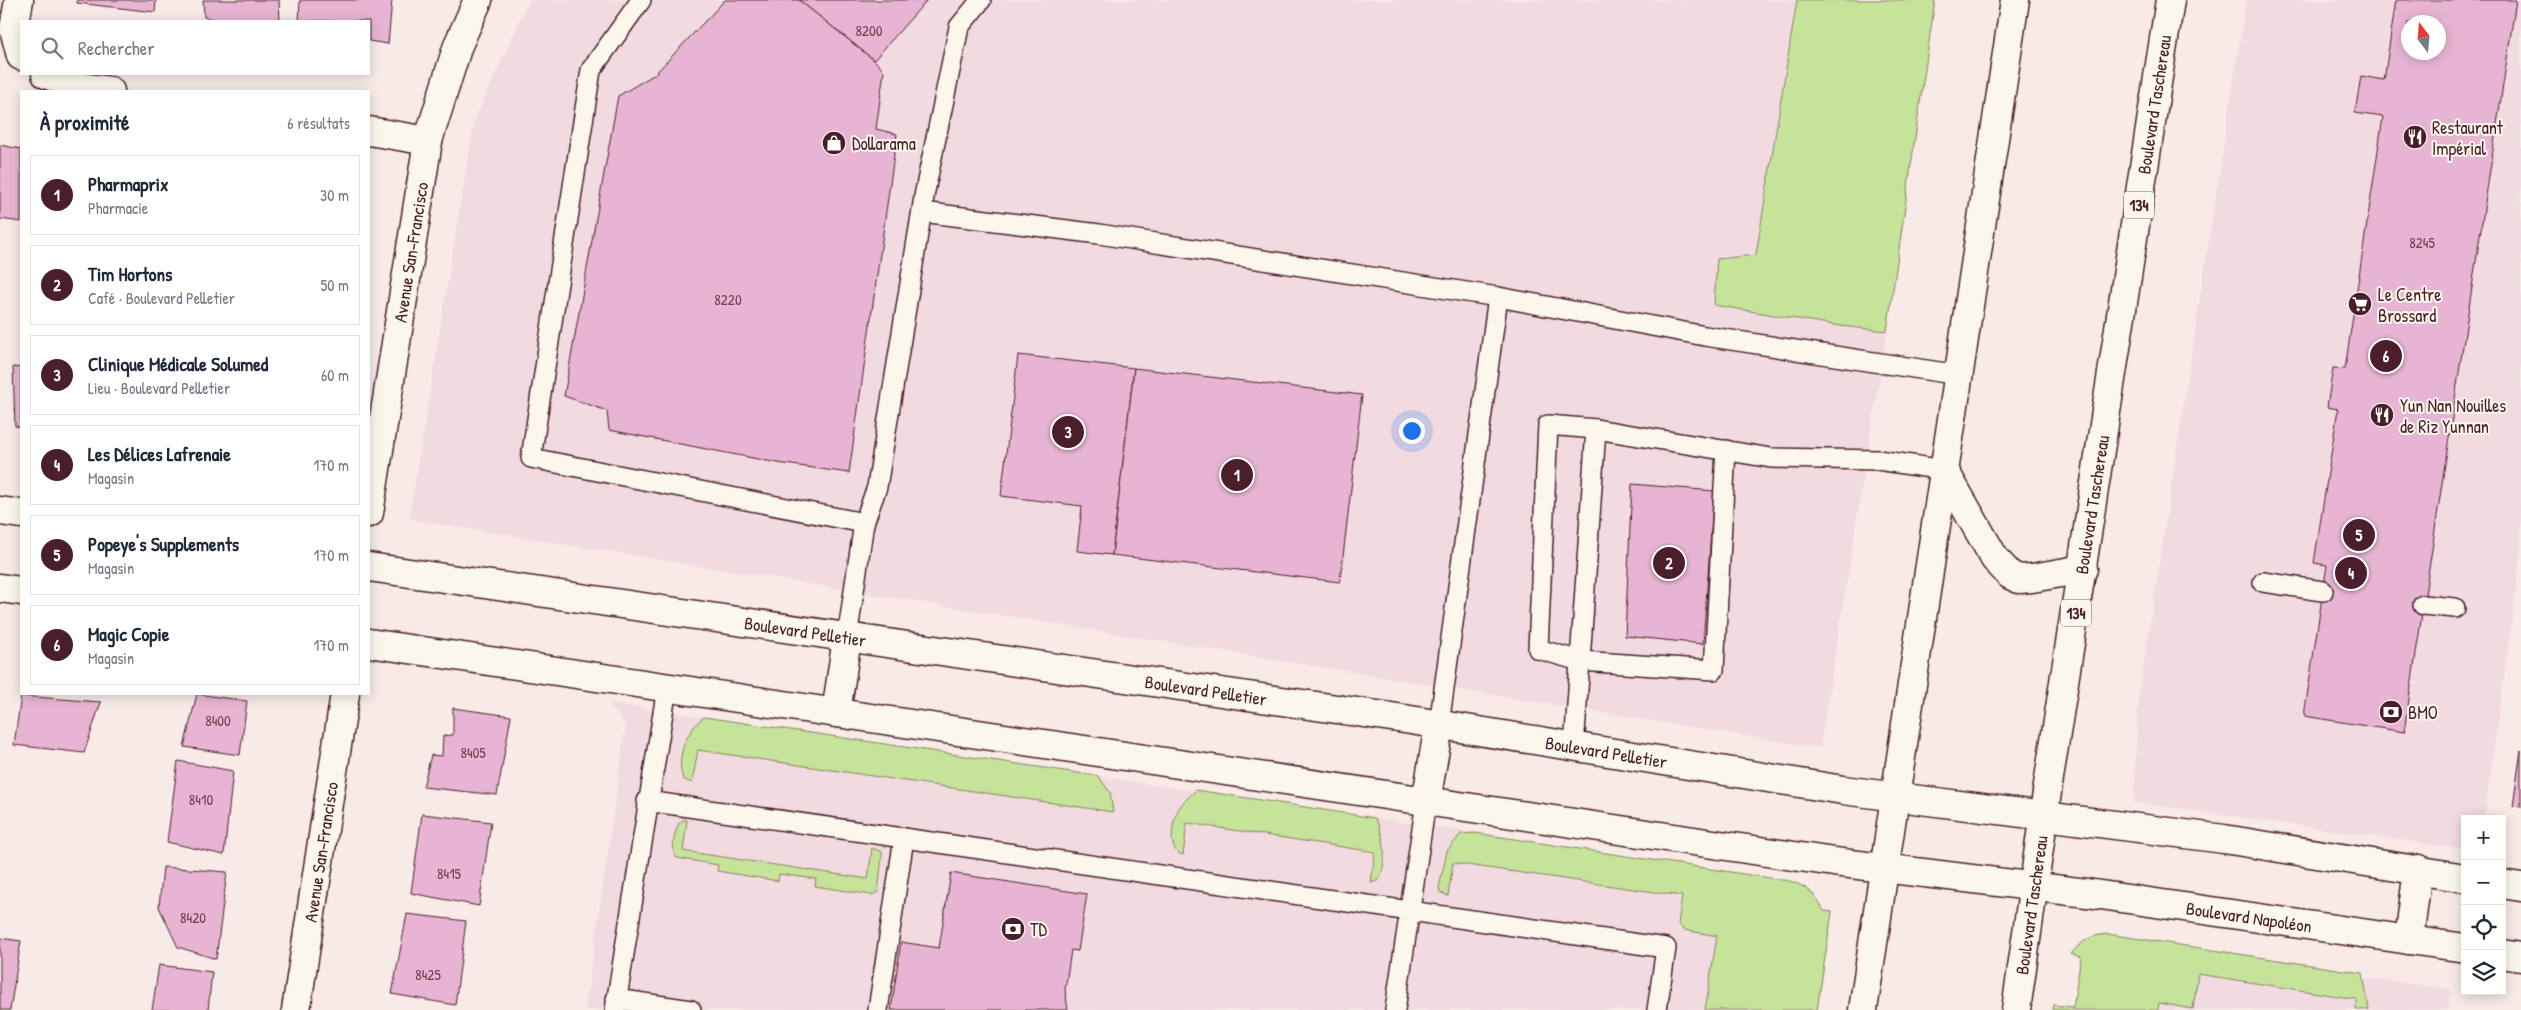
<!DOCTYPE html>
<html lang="fr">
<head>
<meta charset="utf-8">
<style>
  :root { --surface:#fff; --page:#f6f6f7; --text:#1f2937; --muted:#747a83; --line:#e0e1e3; --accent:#4a1f2b }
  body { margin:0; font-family:"Patrick Hand",sans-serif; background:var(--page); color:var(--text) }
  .controls { position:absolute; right:15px; bottom:15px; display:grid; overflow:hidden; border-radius:0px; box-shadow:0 2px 12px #0003 }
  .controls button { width:45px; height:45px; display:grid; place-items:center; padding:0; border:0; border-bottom:1px solid var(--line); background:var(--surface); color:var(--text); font:25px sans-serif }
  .compass { position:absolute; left:2401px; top:15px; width:45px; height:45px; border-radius:50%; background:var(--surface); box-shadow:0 2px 12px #0003; rotate:344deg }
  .you { position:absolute; left:1411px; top:430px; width:18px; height:18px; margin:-12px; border:4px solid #fff; border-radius:50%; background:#1a73e8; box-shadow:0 0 0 8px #1a73e833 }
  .badge { display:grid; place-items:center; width:32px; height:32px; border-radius:50%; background:var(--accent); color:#fff; font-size:16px; font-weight:700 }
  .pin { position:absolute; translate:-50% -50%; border:2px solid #fff; box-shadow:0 1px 5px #0006 }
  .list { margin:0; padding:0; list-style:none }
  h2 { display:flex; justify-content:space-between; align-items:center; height:65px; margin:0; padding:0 20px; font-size:21px }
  h2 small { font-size:16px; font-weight:400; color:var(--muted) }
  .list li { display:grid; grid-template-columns:32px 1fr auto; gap:15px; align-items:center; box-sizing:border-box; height:80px; margin:0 10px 10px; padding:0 10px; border:1px solid var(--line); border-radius:0px }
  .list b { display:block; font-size:19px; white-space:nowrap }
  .list p { margin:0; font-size:16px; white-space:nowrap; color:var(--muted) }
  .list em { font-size:16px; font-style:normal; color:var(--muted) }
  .icon { flex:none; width:28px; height:28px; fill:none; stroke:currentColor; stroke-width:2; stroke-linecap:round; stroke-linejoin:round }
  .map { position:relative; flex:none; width:2521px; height:1010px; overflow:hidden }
  .search { position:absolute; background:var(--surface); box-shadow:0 2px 12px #0003; left:20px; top:20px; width:350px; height:55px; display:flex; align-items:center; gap:12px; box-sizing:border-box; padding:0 18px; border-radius:0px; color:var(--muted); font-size:19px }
  .panel { position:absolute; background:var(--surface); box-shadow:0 2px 12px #0003; left:20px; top:90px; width:350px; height:605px; border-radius:0px }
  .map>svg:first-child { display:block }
</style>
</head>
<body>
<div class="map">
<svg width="2521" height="1010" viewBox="0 0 2521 1010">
  <rect width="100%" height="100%" fill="#f7eae7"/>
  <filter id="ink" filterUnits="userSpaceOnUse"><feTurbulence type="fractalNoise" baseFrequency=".02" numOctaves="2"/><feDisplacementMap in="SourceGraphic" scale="10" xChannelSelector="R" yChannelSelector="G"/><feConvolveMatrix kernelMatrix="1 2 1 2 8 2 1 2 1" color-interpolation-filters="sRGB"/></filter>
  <g filter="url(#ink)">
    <g fill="#f2dae1" fill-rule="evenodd">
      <path d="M529,0H1935L1887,331L1820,748L409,519L474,122Z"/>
      <path d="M2246,0H2521V555L2484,819H2465V849L2134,802L2138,702ZM2408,22H2438V52H2408Z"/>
      <path d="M608,703L1475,833L1799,884L1812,893L1824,911L1832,912L1817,1010H585L626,725Z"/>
      <path d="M2118,947L2451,989L2448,1010H2077Z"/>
    </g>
    <g fill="#c6e39a" stroke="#888162">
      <path d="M1797,0H1935L1887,331L1840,326L1714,305L1717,259L1756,255Z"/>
      <path d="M704,717L1098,776L1110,792L1113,812L698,750L692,783L683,779C675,757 687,730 704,717Z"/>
      <path d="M1196,790L1375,818C1385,837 1388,860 1379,880L1371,883L1375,852L1187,823L1183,855C1167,852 1172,823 1177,812C1181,803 1189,797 1196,790Z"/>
      <path d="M683,820H687L683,851L868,879L872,848L882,852V857L878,892L872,895L815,886L816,879L779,874L778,881L717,871L718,865L677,858C670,853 674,824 683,820Z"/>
      <path d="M1475,833L1789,881C1807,886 1816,894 1824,911L1832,912L1817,1010H1705L1717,936L1684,930L1678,924L1682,896L1453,863L1448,896L1440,892L1439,888L1447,851L1461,834Z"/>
      <path d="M2108,934L2363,973L2369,1010H2356V999L2198,974L2193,1009L2159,1003L2158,1010H2053L2054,1005L2073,1007L2081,957L2071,954C2082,941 2091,935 2108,934Z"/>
    </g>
    <g fill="#e7b5d3" stroke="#4a1f2b" fill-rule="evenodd">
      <path d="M77,0H156L155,12L77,3Z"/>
      <path d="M203,0H279L280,21H223L204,17Z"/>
      <path d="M300,0H392L388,44L369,41V21H299Z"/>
      <path d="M725,0H799L874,60L884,71L876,129L897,134L849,473L778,463L609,430L607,411L564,396L618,96L655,74Z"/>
      <path d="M799,0H927L874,60Z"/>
      <path d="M2396,0H2516L2404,732L2304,716L2327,565L2314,563L2338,409L2327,407L2333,368L2345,369L2383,117L2355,113L2361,76L2384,80ZM2408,22H2438V52H2408Z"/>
      <path d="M0,145L21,149V222L0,219Z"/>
      <path d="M1018,355L1134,368L1112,555L1077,551L1082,506L1001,496Z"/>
      <path d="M13,367L21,368V427L15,426Z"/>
      <path d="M1134,368L1362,395L1340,582L1112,555Z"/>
      <path d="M1632,484L1714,491L1703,644L1625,636Z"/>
      <path d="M197,694L247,701L240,755L184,747Z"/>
      <path d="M21,696L101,702L84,753L14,745Z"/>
      <path d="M453,708L511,716L497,795L423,787L431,755L442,756L443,736L453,735Z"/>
      <path d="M2521,750V807L2513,806Z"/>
      <path d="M178,761L233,771L224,855L167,842Z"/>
      <path d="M422,814L491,822L479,906L411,893Z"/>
      <path d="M163,867L227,872L216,959L178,947L159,907Z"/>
      <path d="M951,873L1087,894L1078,951L1071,950L1065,990L1068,1010H891L901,942L939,948Z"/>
      <path d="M407,914L466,921L455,1005L392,994Z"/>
      <path d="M0,938L21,941L10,1010H0Z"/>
      <path d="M159,965L212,972L208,1010H152Z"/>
    </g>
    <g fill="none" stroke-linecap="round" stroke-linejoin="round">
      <g stroke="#4a1f2b" stroke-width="22">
        <g id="service">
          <path d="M641,0L591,70L531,458L864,523"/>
          <path d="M922,212L1099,234L1498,297L1705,336L1959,375"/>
          <path d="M1596,429L1548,425L1538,649L1580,661L1714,670L1726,450"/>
          <path d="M2263,582L2323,591"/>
          <path d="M2423,605L2455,608"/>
          <path d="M847,638L864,523L877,487L925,191L959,27L981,0"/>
          <path d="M1439,725L1498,297"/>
          <path d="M1574,748L1596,429L1771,458L1878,460L1944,470"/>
          <path d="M647,801L1666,948L1657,1010"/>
          <path d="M616,999L691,1010"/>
          <path d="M615,1010L667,688"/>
          <path d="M878,1010L904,838"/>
          <path d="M1395,1010L1426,802"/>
        </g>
      </g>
      <g stroke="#4a1f2b" stroke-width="31">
        <g id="minor">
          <path d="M19,0L14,29L21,56"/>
          <path d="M46,74L79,87L110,91"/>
          <path d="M369,131L428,141"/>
        </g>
      </g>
      <g stroke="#4a1f2b" stroke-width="31">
        <g id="tertiary">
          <path d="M0,511L21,514"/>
          <path id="s1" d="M369,513L428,141L458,45L478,0"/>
          <path id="s2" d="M369,567L1398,718L1843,790L2224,839L2465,878"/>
          <path d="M0,588L21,591"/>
          <path id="s3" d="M369,643L1834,862L2087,893L2465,948"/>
          <path d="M836,713L847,638"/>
          <path d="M1426,802L1439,725"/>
          <path d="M2502,884L2521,887"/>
          <path d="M2409,940L2418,869"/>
          <path d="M2502,954L2521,957"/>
          <path id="s4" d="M296,1010L345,694"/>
        </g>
      </g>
      <g stroke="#4a1f2b" stroke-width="31">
        <g id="primary">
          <path d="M1944,470L1995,559L2010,575L2019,579L2032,578L2083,569"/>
          <path d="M1863,1010L2015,0"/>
          <path id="s5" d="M2016,1010L2048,785L2170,0"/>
        </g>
      </g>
      <use href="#service" stroke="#fbf7ec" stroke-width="19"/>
      <use href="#minor" stroke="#fbf7ec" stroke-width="28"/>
      <use href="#tertiary" stroke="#fbf7ec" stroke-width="28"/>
      <use href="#primary" stroke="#fbf7ec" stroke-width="28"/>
    </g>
  </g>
  <defs>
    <g id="restaurant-disc" transform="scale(1.25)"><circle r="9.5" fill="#4a1f2b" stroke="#fbf7ec"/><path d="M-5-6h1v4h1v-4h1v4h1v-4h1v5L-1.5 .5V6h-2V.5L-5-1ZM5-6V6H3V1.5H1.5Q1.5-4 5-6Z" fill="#fff"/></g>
    <g id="shop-disc" transform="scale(1.25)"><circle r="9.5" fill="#4a1f2b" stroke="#fbf7ec"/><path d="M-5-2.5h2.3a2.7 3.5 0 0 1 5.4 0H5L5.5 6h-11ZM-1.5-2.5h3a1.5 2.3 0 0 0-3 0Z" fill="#fff"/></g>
    <g id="supermarket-disc" transform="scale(1.25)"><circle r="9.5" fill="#4a1f2b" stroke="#fbf7ec"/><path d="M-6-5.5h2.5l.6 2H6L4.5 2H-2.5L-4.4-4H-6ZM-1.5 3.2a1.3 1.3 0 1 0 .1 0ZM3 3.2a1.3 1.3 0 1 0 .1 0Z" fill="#fff"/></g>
    <g id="bank-disc" transform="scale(1.25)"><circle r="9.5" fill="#4a1f2b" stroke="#fbf7ec"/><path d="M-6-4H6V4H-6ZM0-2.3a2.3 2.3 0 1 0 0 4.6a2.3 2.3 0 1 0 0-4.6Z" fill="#fff"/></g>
  </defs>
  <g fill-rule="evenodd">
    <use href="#restaurant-disc" x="2415" y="137"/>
    <use href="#shop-disc" x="834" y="143"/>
    <use href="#supermarket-disc" x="2360" y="304"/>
    <use href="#restaurant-disc" x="2382" y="415"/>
    <use href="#bank-disc" x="2391" y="712"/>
    <use href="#bank-disc" x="1013" y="929"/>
  </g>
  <g text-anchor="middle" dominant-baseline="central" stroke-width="4" stroke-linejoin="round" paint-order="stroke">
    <g font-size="15" fill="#714455">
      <text x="869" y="30">8200</text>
      <text x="2422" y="242">8245</text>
      <text x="728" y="299">8220</text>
      <text x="218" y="720">8400</text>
      <text x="473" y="752">8405</text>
      <text x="201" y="799">8410</text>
      <text x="449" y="873">8415</text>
      <text x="193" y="917">8420</text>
      <text x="428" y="974">8425</text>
    </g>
    <g fill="#fbf7ec" stroke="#7f6065" stroke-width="1">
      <rect x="2124" y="191.5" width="30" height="27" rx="4"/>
      <rect x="2061" y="599.5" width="30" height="27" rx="4"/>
    </g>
    <g font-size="16" font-weight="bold" fill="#4a1f2b">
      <text x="2139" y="205">134</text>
      <text x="2076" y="613">134</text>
    </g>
    <g font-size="18" fill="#4a1f2b" stroke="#fbf7ec">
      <text stroke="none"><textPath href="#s5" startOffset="916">Boulevard Taschereau</textPath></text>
      <text stroke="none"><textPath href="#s1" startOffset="264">Avenue San-Francisco</textPath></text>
      <text stroke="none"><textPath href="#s5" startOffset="511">Boulevard Taschereau</textPath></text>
      <text stroke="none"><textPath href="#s2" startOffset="441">Boulevard Pelletier</textPath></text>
      <text stroke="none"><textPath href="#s2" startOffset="846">Boulevard Pelletier</textPath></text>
      <text stroke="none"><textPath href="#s2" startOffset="1251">Boulevard Pelletier</textPath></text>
      <text stroke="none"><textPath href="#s4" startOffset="160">Avenue San-Francisco</textPath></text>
      <text stroke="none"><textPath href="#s5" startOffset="106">Boulevard Taschereau</textPath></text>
      <text stroke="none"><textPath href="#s3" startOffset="1900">Boulevard Napoléon</textPath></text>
    </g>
    <g font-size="18" fill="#4a1f2b" stroke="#fbf7ec" text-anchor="start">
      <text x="2432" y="127">Restaurant<tspan x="2432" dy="21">Impérial</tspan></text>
      <text x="852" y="143">Dollarama</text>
      <text x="2378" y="294">Le Centre<tspan x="2378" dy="21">Brossard</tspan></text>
      <text x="2400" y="405">Yun Nan Nouilles<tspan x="2400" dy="21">de Riz Yunnan</tspan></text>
      <text x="2408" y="712">BMO</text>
      <text x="1030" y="929">TD</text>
    </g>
  </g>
</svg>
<div class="controls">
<button>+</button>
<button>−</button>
<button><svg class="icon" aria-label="locate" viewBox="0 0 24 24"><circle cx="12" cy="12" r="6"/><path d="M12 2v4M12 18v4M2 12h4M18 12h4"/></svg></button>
<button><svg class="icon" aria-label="layers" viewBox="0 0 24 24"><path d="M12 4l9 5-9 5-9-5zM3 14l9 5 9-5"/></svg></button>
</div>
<svg class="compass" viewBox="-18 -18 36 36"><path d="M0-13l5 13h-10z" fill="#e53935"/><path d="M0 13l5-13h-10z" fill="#747a83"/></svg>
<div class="you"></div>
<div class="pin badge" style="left:1237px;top:475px">1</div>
<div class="pin badge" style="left:1669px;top:563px">2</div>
<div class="pin badge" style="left:1068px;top:432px">3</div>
<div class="pin badge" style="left:2351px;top:573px">4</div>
<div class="pin badge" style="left:2359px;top:535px">5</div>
<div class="pin badge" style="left:2386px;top:356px">6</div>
<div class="search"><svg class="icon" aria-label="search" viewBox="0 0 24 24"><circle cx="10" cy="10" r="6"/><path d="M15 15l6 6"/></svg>Rechercher</div>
<section class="panel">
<h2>À proximité<small>6 résultats</small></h2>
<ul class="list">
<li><span class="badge">1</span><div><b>Pharmaprix</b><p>Pharmacie</p></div><em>30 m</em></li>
<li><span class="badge">2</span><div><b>Tim Hortons</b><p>Café · Boulevard Pelletier</p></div><em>50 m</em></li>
<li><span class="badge">3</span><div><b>Clinique Médicale Solumed</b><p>Lieu · Boulevard Pelletier</p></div><em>60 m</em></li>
<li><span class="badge">4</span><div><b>Les Délices Lafrenaie</b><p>Magasin</p></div><em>170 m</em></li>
<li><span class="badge">5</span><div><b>Popeye's Supplements</b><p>Magasin</p></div><em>170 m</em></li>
<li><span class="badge">6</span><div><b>Magic Copie</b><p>Magasin</p></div><em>170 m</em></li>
</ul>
</section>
</div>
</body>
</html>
